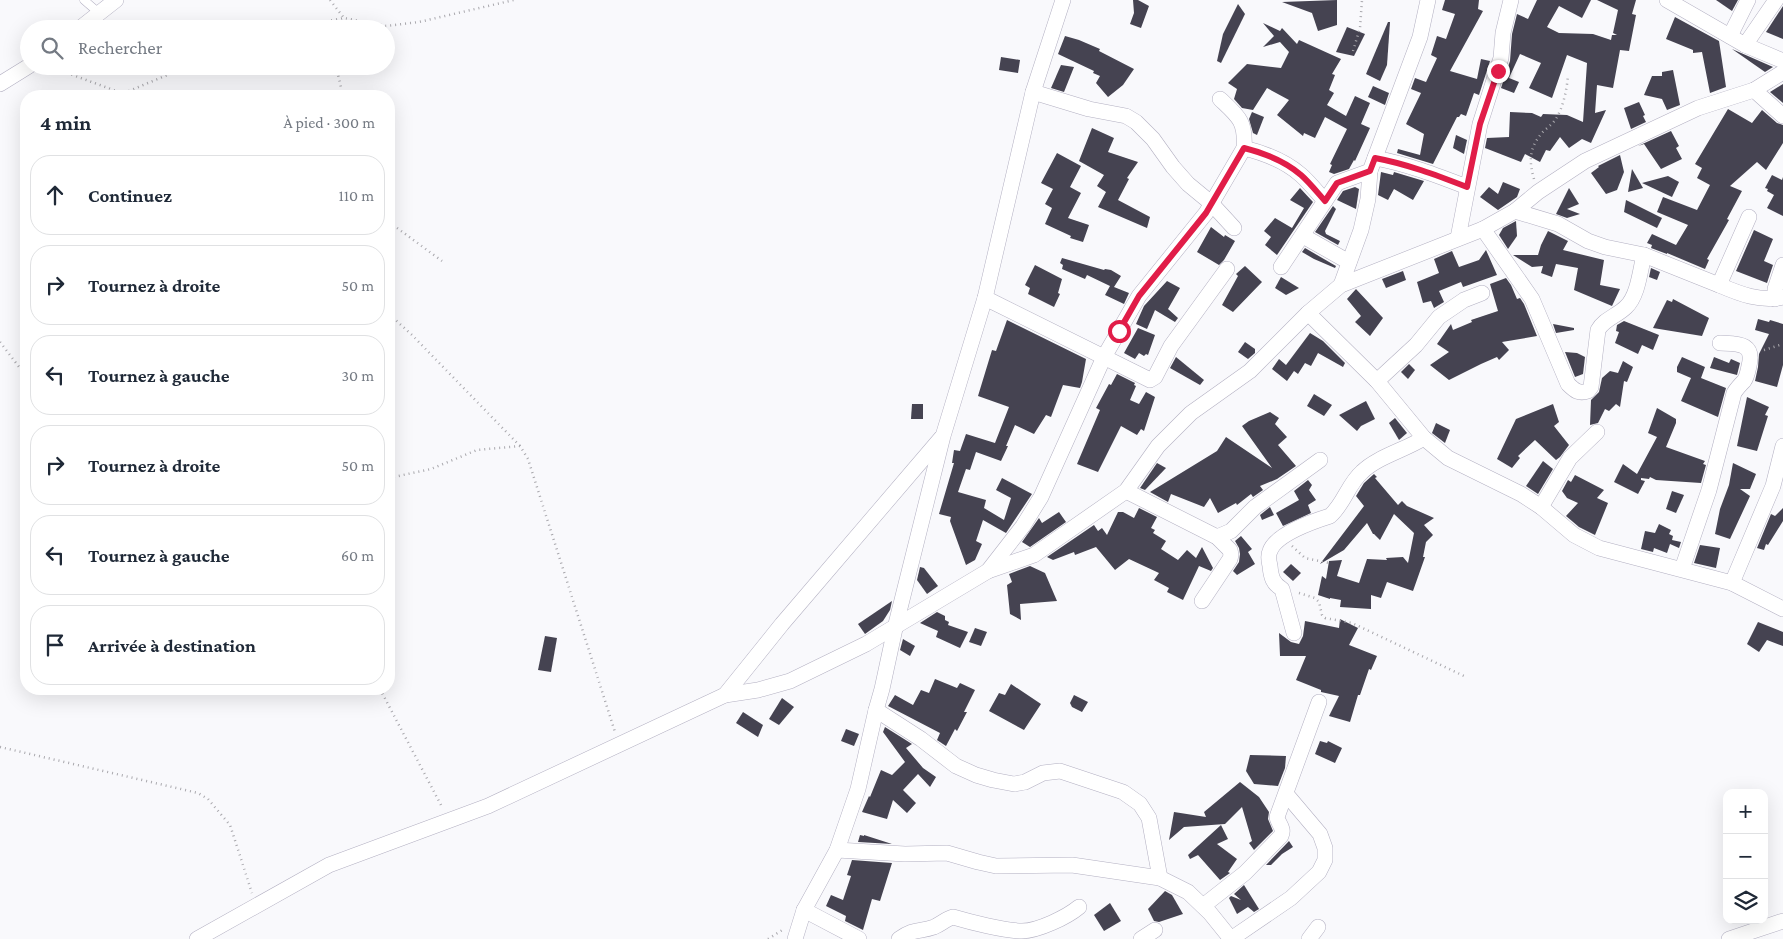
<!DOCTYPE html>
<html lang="fr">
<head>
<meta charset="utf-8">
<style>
  :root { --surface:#fff; --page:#f6f6f7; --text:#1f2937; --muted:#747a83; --line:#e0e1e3 }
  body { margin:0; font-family:"Crimson Pro",serif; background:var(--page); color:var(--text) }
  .controls { position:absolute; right:15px; bottom:15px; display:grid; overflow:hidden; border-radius:10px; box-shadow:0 5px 20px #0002 }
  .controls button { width:45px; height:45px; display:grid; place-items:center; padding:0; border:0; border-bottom:1px solid var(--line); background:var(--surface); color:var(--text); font:25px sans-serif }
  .stop { position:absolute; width:15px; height:15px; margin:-11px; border:4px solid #e11d48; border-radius:50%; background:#fff }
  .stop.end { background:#e11d48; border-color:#fff; box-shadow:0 1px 5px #0008 }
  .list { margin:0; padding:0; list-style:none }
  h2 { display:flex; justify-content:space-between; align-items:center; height:65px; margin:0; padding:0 20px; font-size:21px }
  h2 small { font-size:16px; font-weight:400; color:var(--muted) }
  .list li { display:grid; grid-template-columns:32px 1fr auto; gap:15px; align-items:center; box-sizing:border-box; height:80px; margin:0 10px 10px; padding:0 10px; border:1px solid var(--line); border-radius:20px }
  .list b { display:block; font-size:19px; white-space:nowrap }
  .list em { font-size:16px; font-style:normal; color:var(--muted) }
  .icon { flex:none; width:28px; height:28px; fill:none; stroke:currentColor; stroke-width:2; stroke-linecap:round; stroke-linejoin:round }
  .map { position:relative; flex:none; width:1783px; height:939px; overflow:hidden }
  .search { position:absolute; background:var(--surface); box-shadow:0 5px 20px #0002; left:20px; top:20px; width:375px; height:55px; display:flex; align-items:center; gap:12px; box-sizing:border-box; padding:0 18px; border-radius:28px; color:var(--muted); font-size:19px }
  .panel { position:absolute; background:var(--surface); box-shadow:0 5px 20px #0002; left:20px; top:90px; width:375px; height:605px; border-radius:20px }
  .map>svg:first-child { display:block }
</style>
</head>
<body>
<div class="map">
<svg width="1783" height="939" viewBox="0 0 1783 939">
  <rect width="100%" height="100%" fill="#f9f9fc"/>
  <g fill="#454351">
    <path d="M1133,0H1138L1149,6L1141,28L1130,24L1134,13Z"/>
    <path d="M1337,0V25L1318,31L1312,13L1282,2Z"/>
    <path d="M1445,0H1479L1478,9L1483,11L1450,71L1477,79L1481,59L1490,61L1479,95L1474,93L1466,116L1461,114L1459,117H1457L1433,164L1397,153L1398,149L1420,155L1424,134L1406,124L1421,93L1411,89L1415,78L1426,82L1437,58L1431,55L1437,36L1446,39L1455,14L1442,10Z"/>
    <path d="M1537,0H1591L1582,18L1559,6L1547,27L1559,33L1593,34L1611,40L1612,35H1617L1613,33L1618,10L1597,0H1636L1632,14L1636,15L1629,51L1620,50L1613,88L1597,85L1595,113L1606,110L1591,143L1582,139L1569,148L1560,137L1550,151L1546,150L1540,162L1525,154L1521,162L1485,148L1487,138L1509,137L1510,112L1532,113L1541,117L1543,114L1567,115L1583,122L1587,63L1567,55L1552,98L1529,88L1541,63L1520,54L1509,78L1519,82L1514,93L1501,88L1510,61L1512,34L1517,14L1528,19Z"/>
    <path d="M1716,0H1738L1732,11Z"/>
    <path d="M1238,4L1245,14L1221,63L1217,61L1223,34Z"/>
    <path d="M1783,6V39L1766,32Z"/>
    <path d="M1675,17L1719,41L1726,87L1710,93L1702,52L1693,53V50L1666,39Z"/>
    <path d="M1388,22H1390L1387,65L1380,81L1366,74Z"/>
    <path d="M1263,23L1280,31L1282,28L1297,44L1299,40L1341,59L1332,74L1335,75L1329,90L1334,93L1327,105L1346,116L1355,96L1370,103L1361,124L1370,128L1355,161L1354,160L1349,169L1334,174L1329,172L1332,165L1330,164L1347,129L1325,117L1315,138L1304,133L1303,136L1277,115L1289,100L1267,88L1253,110L1242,108L1234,99L1237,89L1228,83L1247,64L1281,68L1289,52L1280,42L1263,47L1274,36Z"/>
    <path d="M1347,27L1365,34L1354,56L1336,52Z"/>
    <path d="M1065,36L1079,40L1100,49L1099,51L1134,69L1123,85L1108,97L1096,83L1100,76L1093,73L1094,71L1058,54Z"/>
    <path d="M1732,49L1773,67L1765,72Z"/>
    <path d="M1001,57L1020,60L1018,73L999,70Z"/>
    <path d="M1061,65L1074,67L1064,92L1051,88Z"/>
    <path d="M1673,70L1680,105L1667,110L1662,99L1644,95L1652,76H1662V72Z"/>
    <path d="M1783,84V103L1770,92Z"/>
    <path d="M1373,86L1389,93L1385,105L1368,97Z"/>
    <path d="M1639,102L1645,115L1643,116L1646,122L1631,129L1624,108Z"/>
    <path d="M1728,109L1752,123L1762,110L1777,123L1783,125V143L1766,170L1757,162L1730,186L1742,191L1727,219L1729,220L1707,259L1709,260L1705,269L1667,253V254L1651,248L1652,245L1647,243L1652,234L1676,245L1688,225L1657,212L1663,197L1697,210L1710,185L1697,178L1702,168L1695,164Z"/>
    <path d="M1252,112L1264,117L1257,135L1253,133L1249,119Z"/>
    <path d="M1092,128L1114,138L1108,152L1138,162L1127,178L1129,179L1118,200L1150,217L1147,228L1098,207L1106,192L1097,186L1104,175L1079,161Z"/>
    <path d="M1671,131L1679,146L1676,148L1682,159L1661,169L1644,144L1638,146Z"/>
    <path d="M1456,135L1467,140L1464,154L1453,148Z"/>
    <path d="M1057,153L1081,166L1070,187L1081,193L1068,218L1089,225L1083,242L1070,238L1071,236L1045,224L1052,208L1045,204L1053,189L1041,183Z"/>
    <path d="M1620,155L1624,172L1617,190L1606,194L1591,173L1599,167L1598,166Z"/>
    <path d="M1632,169L1643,188L1628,192Z"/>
    <path d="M1381,172L1393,175L1394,172L1424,181L1413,200L1394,189L1388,200L1378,195Z"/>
    <path d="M1772,175L1782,180L1783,177V216L1767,208L1774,195L1767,191L1768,189L1765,188Z"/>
    <path d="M1668,176L1679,182L1672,197L1642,183Z"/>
    <path d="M1503,182L1520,189L1517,197L1498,210L1480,197L1489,187L1498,194Z"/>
    <path d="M1355,187L1359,189L1356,209L1337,200L1343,191Z"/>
    <path d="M1300,188L1313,202L1277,255L1265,245L1271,237L1264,231L1275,218L1292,228L1304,208L1290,200Z"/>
    <path d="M1569,188L1579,204L1567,209L1580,214L1567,218L1556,214Z"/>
    <path d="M1626,200L1662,218L1657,228L1624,212Z"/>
    <path d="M1333,206L1336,209L1325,231L1326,234L1340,241L1338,245L1315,232Z"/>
    <path d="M1516,221L1517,236L1508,249L1499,235L1503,228Z"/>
    <path d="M1211,227L1224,237L1225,235L1235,241L1224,260L1219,265L1197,252Z"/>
    <path d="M1754,230L1773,239L1764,261L1773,265L1767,283L1736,271Z"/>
    <path d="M1548,231L1568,241L1563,250L1604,260L1600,285L1620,289L1612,306L1574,290L1578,268L1556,264L1552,277L1541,273L1543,266L1532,267L1513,255H1538L1541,245Z"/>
    <path d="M1305,248L1336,266L1335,268L1314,259L1302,252Z"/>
    <path d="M1486,250L1497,275L1463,287L1461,282L1439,291L1444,302L1434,308L1431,301L1423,303L1417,282L1439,273L1434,259L1452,251L1459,267L1479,260Z"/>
    <path d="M1062,258L1104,270L1105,269L1111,270L1121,276L1114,287L1129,293L1124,304L1105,295L1110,286L1087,275L1085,279L1062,269L1063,265L1060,263Z"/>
    <path d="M1035,265L1062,279L1058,293L1060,294L1054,307L1028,294L1030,288L1025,285Z"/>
    <path d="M1245,266L1262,282L1233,312L1222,305L1238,276L1236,274Z"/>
    <path d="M1651,268L1660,272L1657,280L1649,277Z"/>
    <path d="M1403,271L1406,280L1386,288L1382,279Z"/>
    <path d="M1281,277L1299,288L1286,295L1275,288Z"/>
    <path d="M1506,278L1511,285L1517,299L1520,298L1524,304L1537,336L1502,342L1509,350L1499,360L1497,357L1481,364L1449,380L1430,365L1449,352L1437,344L1451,324L1453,330L1472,322L1471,320L1498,311L1490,284Z"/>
    <path d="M1167,281L1180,288L1168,309L1178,318L1175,322L1155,310L1147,329L1136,324L1144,306Z"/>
    <path d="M1356,289L1383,318L1370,336L1355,322L1361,316L1347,299Z"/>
    <path d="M1673,299L1709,318L1702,336L1653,328L1667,300L1672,302Z"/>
    <path d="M1758,319L1769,322L1770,320L1783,324V365L1777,387L1755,381L1758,367L1759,354L1769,334L1755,330Z"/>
    <path d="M1007,320L1086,359L1082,382L1080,388L1063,385L1051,417L1046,415L1034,434L1015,425L1006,446H1008L1001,461L976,452L970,470L966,469L958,492L986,500L984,508L1004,520L1011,498L996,490L1002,478L1032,494L1006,533L983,520L976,541L982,544L975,560L966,565L950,521L951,517L939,514L954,463H952L954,450L960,451L966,434L995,443L1009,407L978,396L992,350L996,351Z"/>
    <path d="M1624,321L1659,335L1653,350L1642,345L1638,354L1615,343L1619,332L1616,331L1617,325Z"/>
    <path d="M1553,324L1574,328V330L1556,333Z"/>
    <path d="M1138,328L1155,335L1148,355L1146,354L1144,356L1139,353L1135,359L1124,353Z"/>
    <path d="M1310,333L1323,341L1345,363L1343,367L1318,353L1311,366L1305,363L1298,374L1294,371L1287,381L1272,369L1279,359L1286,365Z"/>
    <path d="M1245,342L1255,349V353L1248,359L1238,352Z"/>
    <path d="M1565,352L1577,353L1585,357L1583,374L1575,377Z"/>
    <path d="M1176,357L1204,380L1200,385L1170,368Z"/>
    <path d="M1682,357L1705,367L1701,378L1726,388L1718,417L1681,401L1691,378L1677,372V367Z"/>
    <path d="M1714,357L1729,363L1731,359L1740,363L1737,375L1710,368Z"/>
    <path d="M1623,361L1633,367L1627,382L1624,381L1620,407L1616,404L1609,411L1605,409L1598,423L1590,425L1591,400L1599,392L1602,378L1610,371L1618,373Z"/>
    <path d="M1409,364L1415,370L1408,379L1401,372Z"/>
    <path d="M1117,374L1135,383L1134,385L1136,386L1130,400L1139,404L1146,392L1155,397L1144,431L1141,429L1137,435L1121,426L1098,472L1077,464L1100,410L1096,408L1109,384L1111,385Z"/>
    <path d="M1314,394L1332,405L1324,416L1307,406Z"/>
    <path d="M1747,397L1769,407L1765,415L1768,416L1757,451L1737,446Z"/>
    <path d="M1366,401L1375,419L1361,426L1357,431L1339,415Z"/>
    <path d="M912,404H923V419H911Z"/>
    <path d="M1553,404L1559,422L1554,426L1569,445L1560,457L1556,460L1535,440L1518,456L1520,458L1512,468L1497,459L1516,419Z"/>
    <path d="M1657,408L1676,419V423L1666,447L1705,461L1703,464L1706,465L1701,483L1656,480L1650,477L1649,479L1641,478V480L1645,481L1638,494L1614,482L1623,464L1637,474L1657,437L1648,433Z"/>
    <path d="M1270,412L1279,418L1275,424L1287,437L1278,445L1296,466L1277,479L1260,486L1263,490L1253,497L1251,494L1237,505L1236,503L1218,513L1210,498L1204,507L1171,494L1168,502L1150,492L1217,451L1226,437L1272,468L1242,426L1249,421Z"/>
    <path d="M1395,418L1407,433L1399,440L1389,423Z"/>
    <path d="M1436,423L1450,430L1445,443L1432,433Z"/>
    <path d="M1543,461L1553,469L1538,494L1526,486Z"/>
    <path d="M1157,463L1166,468L1145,490L1140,488Z"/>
    <path d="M1733,463L1756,474L1750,489H1740L1750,496L1730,539L1715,534L1720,509L1729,485Z"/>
    <path d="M1374,474L1377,477L1375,478L1398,505L1402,501L1407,506L1434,518L1424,525L1433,535L1426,542L1423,557H1425L1413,591L1387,582L1381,598L1371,595V609L1340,607L1341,600L1330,598V599L1318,595L1322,576L1326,579L1329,561L1342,560L1337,576L1359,583L1367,559L1387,560L1386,558L1403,557L1408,563L1414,533L1394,514L1380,540L1374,534H1373L1367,523L1344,550L1320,564L1364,506L1356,496L1364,483Z"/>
    <path d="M1575,475L1604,490L1597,498L1608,503L1595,535L1579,527L1566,516L1578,503L1567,498L1562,491L1568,480L1571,482Z"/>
    <path d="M1308,480L1312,485L1309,490L1316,500L1308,505L1311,513L1283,526L1276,513L1299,500L1294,491Z"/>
    <path d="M1672,491L1684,495L1676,513L1666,509Z"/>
    <path d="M1270,507L1274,515L1262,520L1260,515Z"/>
    <path d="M1139,508L1157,517L1151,528L1155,530L1153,533L1166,541L1161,549L1178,560L1187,550L1196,558L1202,547L1213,568L1211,571L1199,566L1183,600L1167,592L1169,588L1154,580L1159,573L1129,559L1115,570L1096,547L1075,555L1074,552L1053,560L1047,557L1094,525L1098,531L1102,528L1107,535L1118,512H1123L1134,518Z"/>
    <path d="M1783,508V521L1768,545L1766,544L1764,550L1757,548L1771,514L1775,516Z"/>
    <path d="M1059,512L1066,522L1030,547L1022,542L1039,518L1042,523Z"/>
    <path d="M1659,524L1671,530L1669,534L1673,536L1672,540L1681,542L1679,548L1670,544L1667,553L1654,548L1653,552L1641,549L1645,531L1655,533Z"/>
    <path d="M1241,536L1252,549L1248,552L1255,564L1237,575L1233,571L1239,562L1240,554L1239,548L1235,541Z"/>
    <path d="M1700,545L1720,548L1716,568L1694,563Z"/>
    <path d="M1291,564L1301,573L1293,581L1283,572Z"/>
    <path d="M1030,566L1045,573L1057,601L1020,604L1021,620L1010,614L1007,585L1012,582L1009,574Z"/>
    <path d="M920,567L924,568L938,586L927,594L917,580Z"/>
    <path d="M892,601L890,610L883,621L865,634L858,624Z"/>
    <path d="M937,612L945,616V620L949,622L948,625L968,632L960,648L936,637L938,631L920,623Z"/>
    <path d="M1340,619L1358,628L1349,645L1377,656L1371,670L1369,669L1360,695H1358L1350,722L1329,716L1339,696L1321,692V690L1296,680L1306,656H1280L1279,633L1291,642L1299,644L1303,636L1305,621L1339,628Z"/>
    <path d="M1758,622L1783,632V646L1767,640L1759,652L1747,644Z"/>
    <path d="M975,628L987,632L981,646L969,642Z"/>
    <path d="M545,636L557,638L551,672L538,670Z"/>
    <path d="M903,639L915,646L910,656L900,650Z"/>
    <path d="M935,679L957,688L960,683L975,690L964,712H967L957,731L955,729L946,746L937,740L940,733L888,706L895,695L913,705L921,690L929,693Z"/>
    <path d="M1011,684L1041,704L1024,730L989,711L999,693L1005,695Z"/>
    <path d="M1074,695L1088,702L1082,712L1072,707L1070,703Z"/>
    <path d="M782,698L794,707L779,725L769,719Z"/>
    <path d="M743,712L763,725L758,737L736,723Z"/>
    <path d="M885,727L912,744L906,748L923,768L936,777L930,787L918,774L903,790L916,803L907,813L893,800L887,819L862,812L869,796L870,797L881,770L892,775L905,762L883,732Z"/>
    <path d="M846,729L859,734L854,746L841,741Z"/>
    <path d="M1320,741L1327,743L1328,741L1342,748L1335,763L1315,754Z"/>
    <path d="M1250,755L1286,756L1285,768L1278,786L1254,784L1246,771Z"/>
    <path d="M1240,782L1259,797L1269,812L1268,819L1273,831L1254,850L1249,843L1252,841L1242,807L1225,824L1184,827L1169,840L1174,812L1206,817L1204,812Z"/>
    <path d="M1221,825L1228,839L1217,844L1237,859L1228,872L1230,873L1220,880L1198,855L1200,854L1190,859L1188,855Z"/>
    <path d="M860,835L864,836V835L892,844L858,842Z"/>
    <path d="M1289,841L1293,847L1282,854L1271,865H1266Z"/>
    <path d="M852,860L892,863L880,901L872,899L863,930L845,921L846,916L826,906L831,895L843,900L851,876L847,875Z"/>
    <path d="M1244,885L1259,909L1254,912L1248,907L1237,914L1229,898L1231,896L1241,900L1234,894Z"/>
    <path d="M1165,891L1172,895L1183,914L1159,922L1154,921L1148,909Z"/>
    <path d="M1110,903L1121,921L1104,931L1094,915Z"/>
  </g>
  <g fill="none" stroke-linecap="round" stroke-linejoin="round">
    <g stroke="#b3b0c2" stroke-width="9">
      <path id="lane" d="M84,0L99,13"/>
    </g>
    <g stroke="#b3b0c2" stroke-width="16">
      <g id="street">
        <path d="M1667,0L1745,45L1783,61"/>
        <path d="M79,29L116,0"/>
        <path d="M1730,36L1748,0"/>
        <path d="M1745,45L1776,0"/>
        <path d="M0,84L29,66"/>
        <path d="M1754,90L1783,116"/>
        <path d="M1033,92L1089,109L1126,116L1136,122L1153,139L1173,167L1188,184L1211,203L1234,228"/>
        <path d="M1244,148C1264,153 1285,161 1301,175C1309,182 1317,192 1325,201"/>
        <path d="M1375,158C1407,164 1436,175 1467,187"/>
        <path d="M1515,211L1558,224L1588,241L1605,247L1644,255L1719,285"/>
        <path d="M1749,217L1719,285C1740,294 1760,302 1783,297"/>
        <path d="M1483,229L1532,299L1568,384C1575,391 1579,394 1588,391L1591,387L1598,330C1604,319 1617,316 1626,307C1638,296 1640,271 1644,255"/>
        <path d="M1303,236L1349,262"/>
        <path d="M1458,238L1480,124L1501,58L1503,33L1511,0"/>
        <path d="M1281,267L1337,183L1370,171"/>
        <path d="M1341,285L1361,230L1368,199L1370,171L1420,37L1428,0"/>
        <path d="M985,298L1150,380L1155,377L1171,346L1227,269"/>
        <path d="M1775,299V289L1783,265"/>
        <path d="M1308,313L1377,381L1424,438L1448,458L1521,494L1541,507L1574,535L1599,548L1732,583L1783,609"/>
        <path d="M1377,381L1416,345L1439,317L1464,300L1482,293"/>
        <path d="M1126,491L1217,537L1230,550L1231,555L1230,559L1202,601"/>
        <path d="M1541,507L1570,458L1597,432"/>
        <path d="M1217,537L1231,531L1255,507L1320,460"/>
        <path d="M1682,569L1709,490L1734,393C1737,388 1740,385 1744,381C1747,377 1748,371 1749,366C1755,342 1737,344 1720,343"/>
        <path d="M988,571L1023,526L1041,497L1104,357L1139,296L1206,213L1244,148C1246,121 1238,116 1220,99"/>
        <path d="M1732,583L1773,486L1783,446"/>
        <path d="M1294,633L1282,589C1273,584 1271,577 1270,566C1269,562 1268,555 1270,551C1276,534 1314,521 1330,516C1344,504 1348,484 1362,472C1377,457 1405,450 1424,438"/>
        <path d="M725,695L782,624L941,438"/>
        <path d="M876,710L921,739L956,766L976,775L993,780L1014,784L1025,782L1043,773L1060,771L1123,792L1140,804L1149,818L1160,878"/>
        <path d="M837,850L905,854L947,853L978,862L996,866L1072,865L1160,878L1188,892L1210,913L1231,939"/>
        <path d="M1203,906L1245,873L1281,836C1285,828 1278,824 1277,817L1319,702"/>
        <path d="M804,910L859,939"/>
        <path d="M197,939L329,865L488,806L725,695L758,690L790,681L866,644L988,571L1034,555L1126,491L1158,446L1191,413L1250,371L1308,313L1341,285L1483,229L1515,211L1538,192L1585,161L1698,108L1754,90L1783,72"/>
        <path d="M795,939L804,910L837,850L858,789L876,710L882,689L896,624L943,436L985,298L1033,92L1063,0"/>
        <path d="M899,939C914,928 920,932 934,927C941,924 946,919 953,917C970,922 1005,931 1022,931C1038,931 1067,917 1079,907"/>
        <path d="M1141,939L1155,930"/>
        <path d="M1231,939L1291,898L1319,872L1325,860V848L1320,834L1287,795"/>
        <path d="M1309,939L1318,927"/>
        <path d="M1729,939L1783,921"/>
      </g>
    </g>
    <g stroke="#a9a8ad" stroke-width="2.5" stroke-dasharray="1 4" stroke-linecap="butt">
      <path d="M330,0L344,18L340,29"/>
      <path d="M287,29L344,18L386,26L419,22L514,0"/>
      <path d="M1353,51L1360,28L1362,0"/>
      <path d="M48,66L130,96"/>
      <path d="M336,66L343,96"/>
      <path d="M124,93L189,66"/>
      <path d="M1534,179C1529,162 1529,149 1541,134C1545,129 1551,126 1555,120C1563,109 1567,89 1568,75"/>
      <path d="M389,222L442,261"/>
      <path d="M389,314L412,335L520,446"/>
      <path d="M0,342L26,376"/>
      <path d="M1764,350L1783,344"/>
      <path d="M389,478L431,469L477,450L520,446L528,459L615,732"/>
      <path d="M1292,546L1305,558L1329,563"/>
      <path d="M1299,593L1315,598L1319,602L1322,615L1325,618L1352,623L1464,676"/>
      <path d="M380,689L442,807"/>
      <path d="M0,747L198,793L208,799L230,825L252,893"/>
      <path d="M768,939L784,929"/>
    </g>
    <use href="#lane" stroke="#fff" stroke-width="8"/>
    <use href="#street" stroke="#fff" stroke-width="15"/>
  </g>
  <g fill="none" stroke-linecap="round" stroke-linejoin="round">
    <path stroke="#e11d48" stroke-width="6" d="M1119,331L1139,296L1206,213L1244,148C1264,153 1285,161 1301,175C1309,182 1317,192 1325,201L1337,183L1370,171L1375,158C1407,164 1436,175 1467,187L1480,124L1498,71"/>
  </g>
</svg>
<div class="controls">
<button>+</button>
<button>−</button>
<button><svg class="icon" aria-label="layers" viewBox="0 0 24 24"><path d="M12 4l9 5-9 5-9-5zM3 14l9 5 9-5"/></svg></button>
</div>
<div class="stop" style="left:1119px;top:331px"></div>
<div class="stop end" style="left:1498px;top:71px"></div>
<div class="search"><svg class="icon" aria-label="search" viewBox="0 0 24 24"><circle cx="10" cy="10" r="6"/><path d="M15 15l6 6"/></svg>Rechercher</div>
<section class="panel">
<h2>4 min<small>À pied · 300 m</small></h2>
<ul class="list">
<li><svg class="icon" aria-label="ahead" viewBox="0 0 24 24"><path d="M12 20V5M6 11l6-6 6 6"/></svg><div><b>Continuez</b></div><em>110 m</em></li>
<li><svg class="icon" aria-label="right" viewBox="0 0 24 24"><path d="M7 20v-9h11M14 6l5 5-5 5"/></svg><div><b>Tournez à droite</b></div><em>50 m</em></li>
<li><svg class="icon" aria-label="left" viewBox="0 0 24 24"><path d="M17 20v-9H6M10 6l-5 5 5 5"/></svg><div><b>Tournez à gauche</b></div><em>30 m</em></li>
<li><svg class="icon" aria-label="right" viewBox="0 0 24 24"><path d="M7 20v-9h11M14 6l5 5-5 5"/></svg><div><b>Tournez à droite</b></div><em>50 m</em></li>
<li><svg class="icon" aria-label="left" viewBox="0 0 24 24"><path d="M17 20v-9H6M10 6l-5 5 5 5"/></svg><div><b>Tournez à gauche</b></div><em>60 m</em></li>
<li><svg class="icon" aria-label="arrive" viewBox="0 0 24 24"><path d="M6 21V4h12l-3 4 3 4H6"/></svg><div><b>Arrivée à destination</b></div></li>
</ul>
</section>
</div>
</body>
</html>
